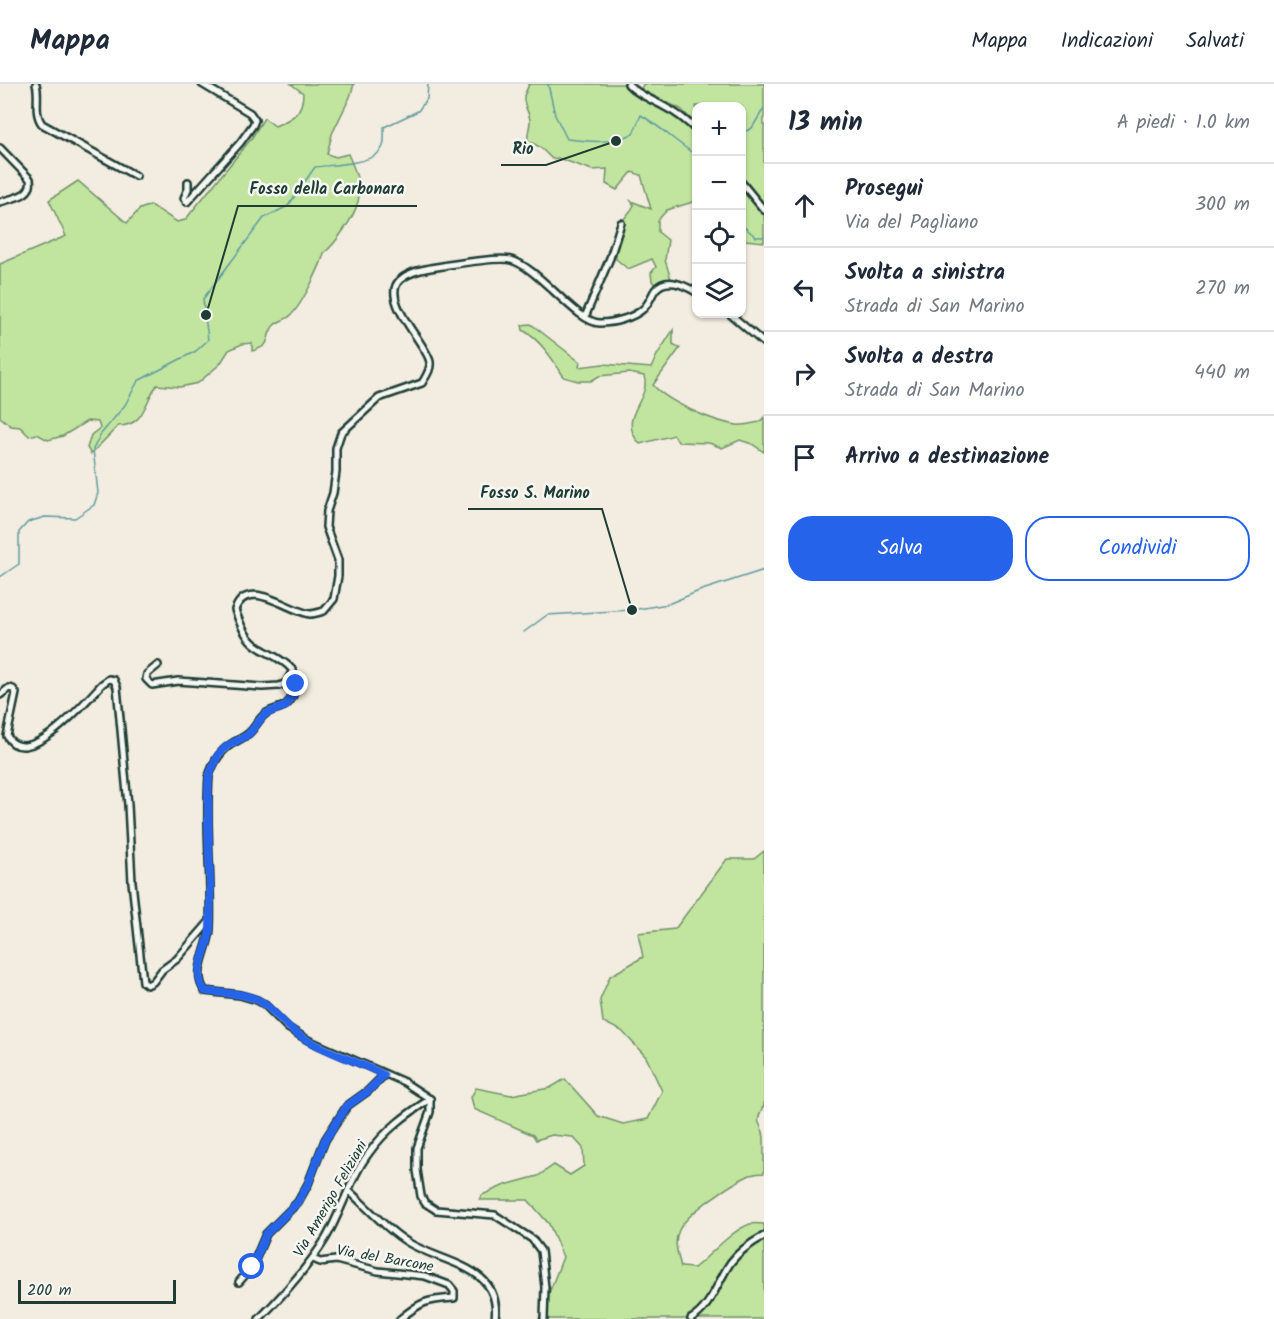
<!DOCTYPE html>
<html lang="it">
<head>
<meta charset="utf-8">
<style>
  :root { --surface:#fff; --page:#f6f6f7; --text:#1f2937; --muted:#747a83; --line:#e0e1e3; --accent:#2563eb }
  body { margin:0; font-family:Kalam,sans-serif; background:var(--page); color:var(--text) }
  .controls { position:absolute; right:18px; top:18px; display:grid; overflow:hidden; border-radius:12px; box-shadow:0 2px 4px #0004 }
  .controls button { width:54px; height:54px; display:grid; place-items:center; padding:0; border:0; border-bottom:2px solid var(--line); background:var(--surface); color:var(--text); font:30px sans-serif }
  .scale { position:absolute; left:18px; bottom:15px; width:158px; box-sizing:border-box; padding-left:6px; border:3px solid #1f3d34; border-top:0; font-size:16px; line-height:21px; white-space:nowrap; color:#1f3d34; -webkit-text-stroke:4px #f6f6f2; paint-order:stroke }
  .stop { position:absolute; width:18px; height:18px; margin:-14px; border:4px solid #2563eb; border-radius:50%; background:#fff }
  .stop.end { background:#2563eb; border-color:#fff; box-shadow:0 2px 6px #0008 }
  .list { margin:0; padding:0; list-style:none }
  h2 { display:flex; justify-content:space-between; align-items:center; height:78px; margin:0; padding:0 24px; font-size:26px }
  h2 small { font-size:20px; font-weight:400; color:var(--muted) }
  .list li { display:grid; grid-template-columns:39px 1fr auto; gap:18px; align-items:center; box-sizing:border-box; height:84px; padding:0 24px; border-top:2px solid var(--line) }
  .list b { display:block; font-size:22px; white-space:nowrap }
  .list p { margin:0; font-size:20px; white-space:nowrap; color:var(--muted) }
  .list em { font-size:20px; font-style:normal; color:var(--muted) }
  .actions { display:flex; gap:12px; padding:18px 24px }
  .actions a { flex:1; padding:14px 0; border:2px solid var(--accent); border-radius:24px; text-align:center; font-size:21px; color:var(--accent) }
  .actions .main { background:var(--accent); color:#fff }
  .icon { flex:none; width:33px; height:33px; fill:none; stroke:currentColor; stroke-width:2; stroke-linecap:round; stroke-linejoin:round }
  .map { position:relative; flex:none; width:764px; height:1235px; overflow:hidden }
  header { display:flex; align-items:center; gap:36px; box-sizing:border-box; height:84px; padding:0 30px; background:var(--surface); border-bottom:2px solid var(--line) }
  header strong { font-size:28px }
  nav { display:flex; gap:33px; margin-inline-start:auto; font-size:21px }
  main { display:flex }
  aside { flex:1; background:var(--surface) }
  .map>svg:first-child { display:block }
</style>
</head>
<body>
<header>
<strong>Mappa</strong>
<nav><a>Mappa</a><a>Indicazioni</a><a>Salvati</a></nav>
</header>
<main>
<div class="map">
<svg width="764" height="1235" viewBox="0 0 764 1235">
  <rect width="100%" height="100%" fill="#f3ece0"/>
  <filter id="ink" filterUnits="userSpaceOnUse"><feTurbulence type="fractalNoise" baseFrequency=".0167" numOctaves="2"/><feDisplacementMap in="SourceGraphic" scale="12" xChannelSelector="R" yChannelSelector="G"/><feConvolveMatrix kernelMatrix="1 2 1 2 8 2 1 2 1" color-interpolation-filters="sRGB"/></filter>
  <g filter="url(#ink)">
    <g fill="#c1e59f" stroke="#70916a" stroke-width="1.5">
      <path d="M291,0H354L350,13L332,50L327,70L336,73L348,70C362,101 365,115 345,144C339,153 333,162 324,169C321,182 301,222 291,231C286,237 276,236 272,244C264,257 273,261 252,267V259L242,260L229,266L220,280L198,299L180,303L157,301C144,318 145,342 118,342L91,370L87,364L91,351L100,344L98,338L87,337L63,352L48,356L37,350L29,352L20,343L11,342L0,333V180L66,152L49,116L78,97L127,139L140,125L151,121L177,138L185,136L251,55L264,34L275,42C292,35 303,29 303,9Z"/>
      <path d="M529,0H625L634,11L676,31L696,48V117L667,126L658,136V148L668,156L665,176L671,195L656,202L652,197L651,189L656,183L652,175L628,185L616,175C616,163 617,149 622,138C626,131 631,128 634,121L631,117L651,125L641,91L632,88L617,106L606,100L607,85L592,86L558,74L552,75L541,64L528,56C527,48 530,44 530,37C530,29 523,22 524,13C524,10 528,4 529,0Z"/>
      <path d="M643,0H764V121L742,95V22H696V40L681,25L641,6Z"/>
      <path d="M742,101L764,129V158L745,156L742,153Z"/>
      <path d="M531,240L580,278L579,283L603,280L651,284L657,271L673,246V260L680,264L653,301C668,318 713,338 737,341C744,342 753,339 760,338L764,333V368L752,360L740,356L722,364L709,359L678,358L674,351L640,360C615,333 652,316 644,292L629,289L599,292L591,297H578L564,293C552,274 542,258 523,246L522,241Z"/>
      <path d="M764,767V1021C752,1043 763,1037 764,1054C764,1065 764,1077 764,1089C759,1089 754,1090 750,1091C731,1100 688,1128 679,1146C673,1158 678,1171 681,1183L694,1184C710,1172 730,1147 750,1140C754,1139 760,1140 764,1140V1235H539L563,1173L549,1140L528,1116H480L482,1111L505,1101L538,1092L554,1081L570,1091L584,1082L583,1064L573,1053L552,1051L536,1056L533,1051L474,1025L471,1013L476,1004L511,1011L550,1004L565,995L598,1032L623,1040L648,1035L662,1007L646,973L622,947L603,938L600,916L610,892L643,873L638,849L675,845L727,775H754Z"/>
    </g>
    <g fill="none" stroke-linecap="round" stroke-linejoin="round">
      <g stroke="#5f9a9f" stroke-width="1.5">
        <path d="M548,0L555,31L567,55C592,58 609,60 633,50L641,31C661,43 677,59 696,71"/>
        <path d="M742,49L752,44L764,24"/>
        <path d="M696,90V105"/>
        <path d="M742,141L756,153H764"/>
        <path d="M0,493L19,480V448L28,438L45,433L75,434L94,421L98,409L93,365L101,350L125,321L138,297L196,267L208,256L203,215L264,134L288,122L315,83C331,81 365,80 377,70C386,64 384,53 384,43L418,27L427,15L428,0"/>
        <path d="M524,548L547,531L632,526L668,520L699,507L764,486"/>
      </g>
      <g stroke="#1f3d34" stroke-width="10">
        <g id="minor">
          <path d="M36,0C40,13 33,28 42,40L136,92"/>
          <path d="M628,0C639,12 652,15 665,23C677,29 687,37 696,46"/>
          <path d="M0,64L30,95C34,112 12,114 0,118"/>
          <path d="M188,98V105L184,114L187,118L240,59L253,41L255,36L250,29L202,0"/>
          <path d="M742,99L764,126"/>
          <path d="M730,230L764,259"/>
          <path d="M585,233L610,174L621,139"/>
          <path d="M158,581L147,590L146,595L152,601L178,597L262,603L279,602L286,599L293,586"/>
          <path d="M0,611L9,604L13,605L16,609L7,652C27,688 87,616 102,600L109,595L114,596L117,603L128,721L132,798L143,898L147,901L153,898L162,886L177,875L210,837"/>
          <path d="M430,1015L404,998L308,956L288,944L264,920L257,916L240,911L205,907C191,888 209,866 210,845C212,794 205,743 209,692C214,677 220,667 233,659C238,656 245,653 249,649C255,644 258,636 264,631C274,622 286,628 293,611C305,580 275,575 257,562C245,554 240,539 235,526C247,492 288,527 310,530C314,530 320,528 324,527L334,515L338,492V476L326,443L327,427L333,409L336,388V364L341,349L379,314L422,299C426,292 431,286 430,278C427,260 379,215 400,196C412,185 433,184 448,181C461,179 500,173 511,176C538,183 577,239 600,239C613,239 633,234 643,225C649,220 651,212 655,206C666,192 684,201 696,208"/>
          <path d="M430,1015V1028L417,1064V1086L421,1112L425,1119L436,1126L495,1131L532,1155L541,1167L545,1203L544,1235"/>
          <path d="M349,1107C368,1124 387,1146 409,1159C444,1180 502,1182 495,1235"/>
          <path d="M313,1175L320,1178L336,1176L378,1187L425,1192L449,1201L454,1207V1214C426,1216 422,1217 400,1235"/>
          <path d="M239,1198L252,1183L266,1150L298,1118L308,1100L325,1056L347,1022L368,1007L384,991"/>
          <path d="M259,1235C284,1210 307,1185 326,1154C342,1127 350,1094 369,1069C385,1046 407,1030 430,1015"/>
          <path d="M691,1235C711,1224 718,1196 731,1178C740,1166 751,1159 764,1152"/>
        </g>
      </g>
      <use href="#minor" stroke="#f6f6f2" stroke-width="5"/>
    </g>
  </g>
  <g fill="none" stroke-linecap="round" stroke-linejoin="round" filter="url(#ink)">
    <path stroke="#2563eb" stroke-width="8" d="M252,1183L266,1150L298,1118L308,1100L325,1056L347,1022L368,1007L384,991C359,978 332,970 307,956C288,946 280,932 264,920C249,908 224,910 205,907C190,888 209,866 210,845C212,794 206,743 209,692L218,671L227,662L248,651L265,630L286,622L292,613L296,600"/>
  </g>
  <g text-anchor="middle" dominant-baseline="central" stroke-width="5" stroke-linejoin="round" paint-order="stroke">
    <g font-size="15" fill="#1f3d34" stroke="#f6f6f2">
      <text transform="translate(331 1115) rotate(-60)">Via Amerigo Feliziani</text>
      <text transform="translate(385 1175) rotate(10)">Via del Barcone</text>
    </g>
  </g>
  <path fill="none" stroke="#1f3d34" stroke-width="2" d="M616 57L546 81H501M206 231L238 122H417M632 526L602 425H468"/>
  <g fill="#1f3d34" stroke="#f6f6f2" stroke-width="2">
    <circle cx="616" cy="57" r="6"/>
    <circle cx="206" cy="231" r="6"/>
    <circle cx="632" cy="526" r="6"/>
  </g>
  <g font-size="16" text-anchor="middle" font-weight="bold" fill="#1f3d34" stroke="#f6f6f2" stroke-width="5" stroke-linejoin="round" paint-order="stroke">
    <text x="523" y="70">Rio</text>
    <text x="327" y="110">Fosso della Carbonara</text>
    <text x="535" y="414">Fosso S. Marino</text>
  </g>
</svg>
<div class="controls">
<button>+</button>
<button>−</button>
<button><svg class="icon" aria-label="locate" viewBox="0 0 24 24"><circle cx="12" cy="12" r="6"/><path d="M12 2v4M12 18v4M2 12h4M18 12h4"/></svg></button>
<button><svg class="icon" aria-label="layers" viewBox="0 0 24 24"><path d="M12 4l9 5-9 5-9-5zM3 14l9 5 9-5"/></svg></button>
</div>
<div class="scale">200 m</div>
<div class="stop" style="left:252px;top:1183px"></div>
<div class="stop end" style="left:296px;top:600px"></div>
</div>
<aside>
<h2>13 min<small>A piedi · 1.0 km</small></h2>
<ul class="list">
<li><svg class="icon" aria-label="ahead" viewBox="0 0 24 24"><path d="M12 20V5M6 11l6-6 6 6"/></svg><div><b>Prosegui</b><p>Via del Pagliano</p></div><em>300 m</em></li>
<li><svg class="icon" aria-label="left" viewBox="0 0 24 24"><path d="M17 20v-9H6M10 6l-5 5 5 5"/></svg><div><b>Svolta a sinistra</b><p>Strada di San Marino</p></div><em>270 m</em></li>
<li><svg class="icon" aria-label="right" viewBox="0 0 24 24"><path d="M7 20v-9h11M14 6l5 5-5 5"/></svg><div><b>Svolta a destra</b><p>Strada di San Marino</p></div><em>440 m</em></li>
<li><svg class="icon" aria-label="arrive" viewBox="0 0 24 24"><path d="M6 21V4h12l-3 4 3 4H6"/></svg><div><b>Arrivo a destinazione</b></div></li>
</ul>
<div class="actions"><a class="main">Salva</a><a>Condividi</a></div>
</aside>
</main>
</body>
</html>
